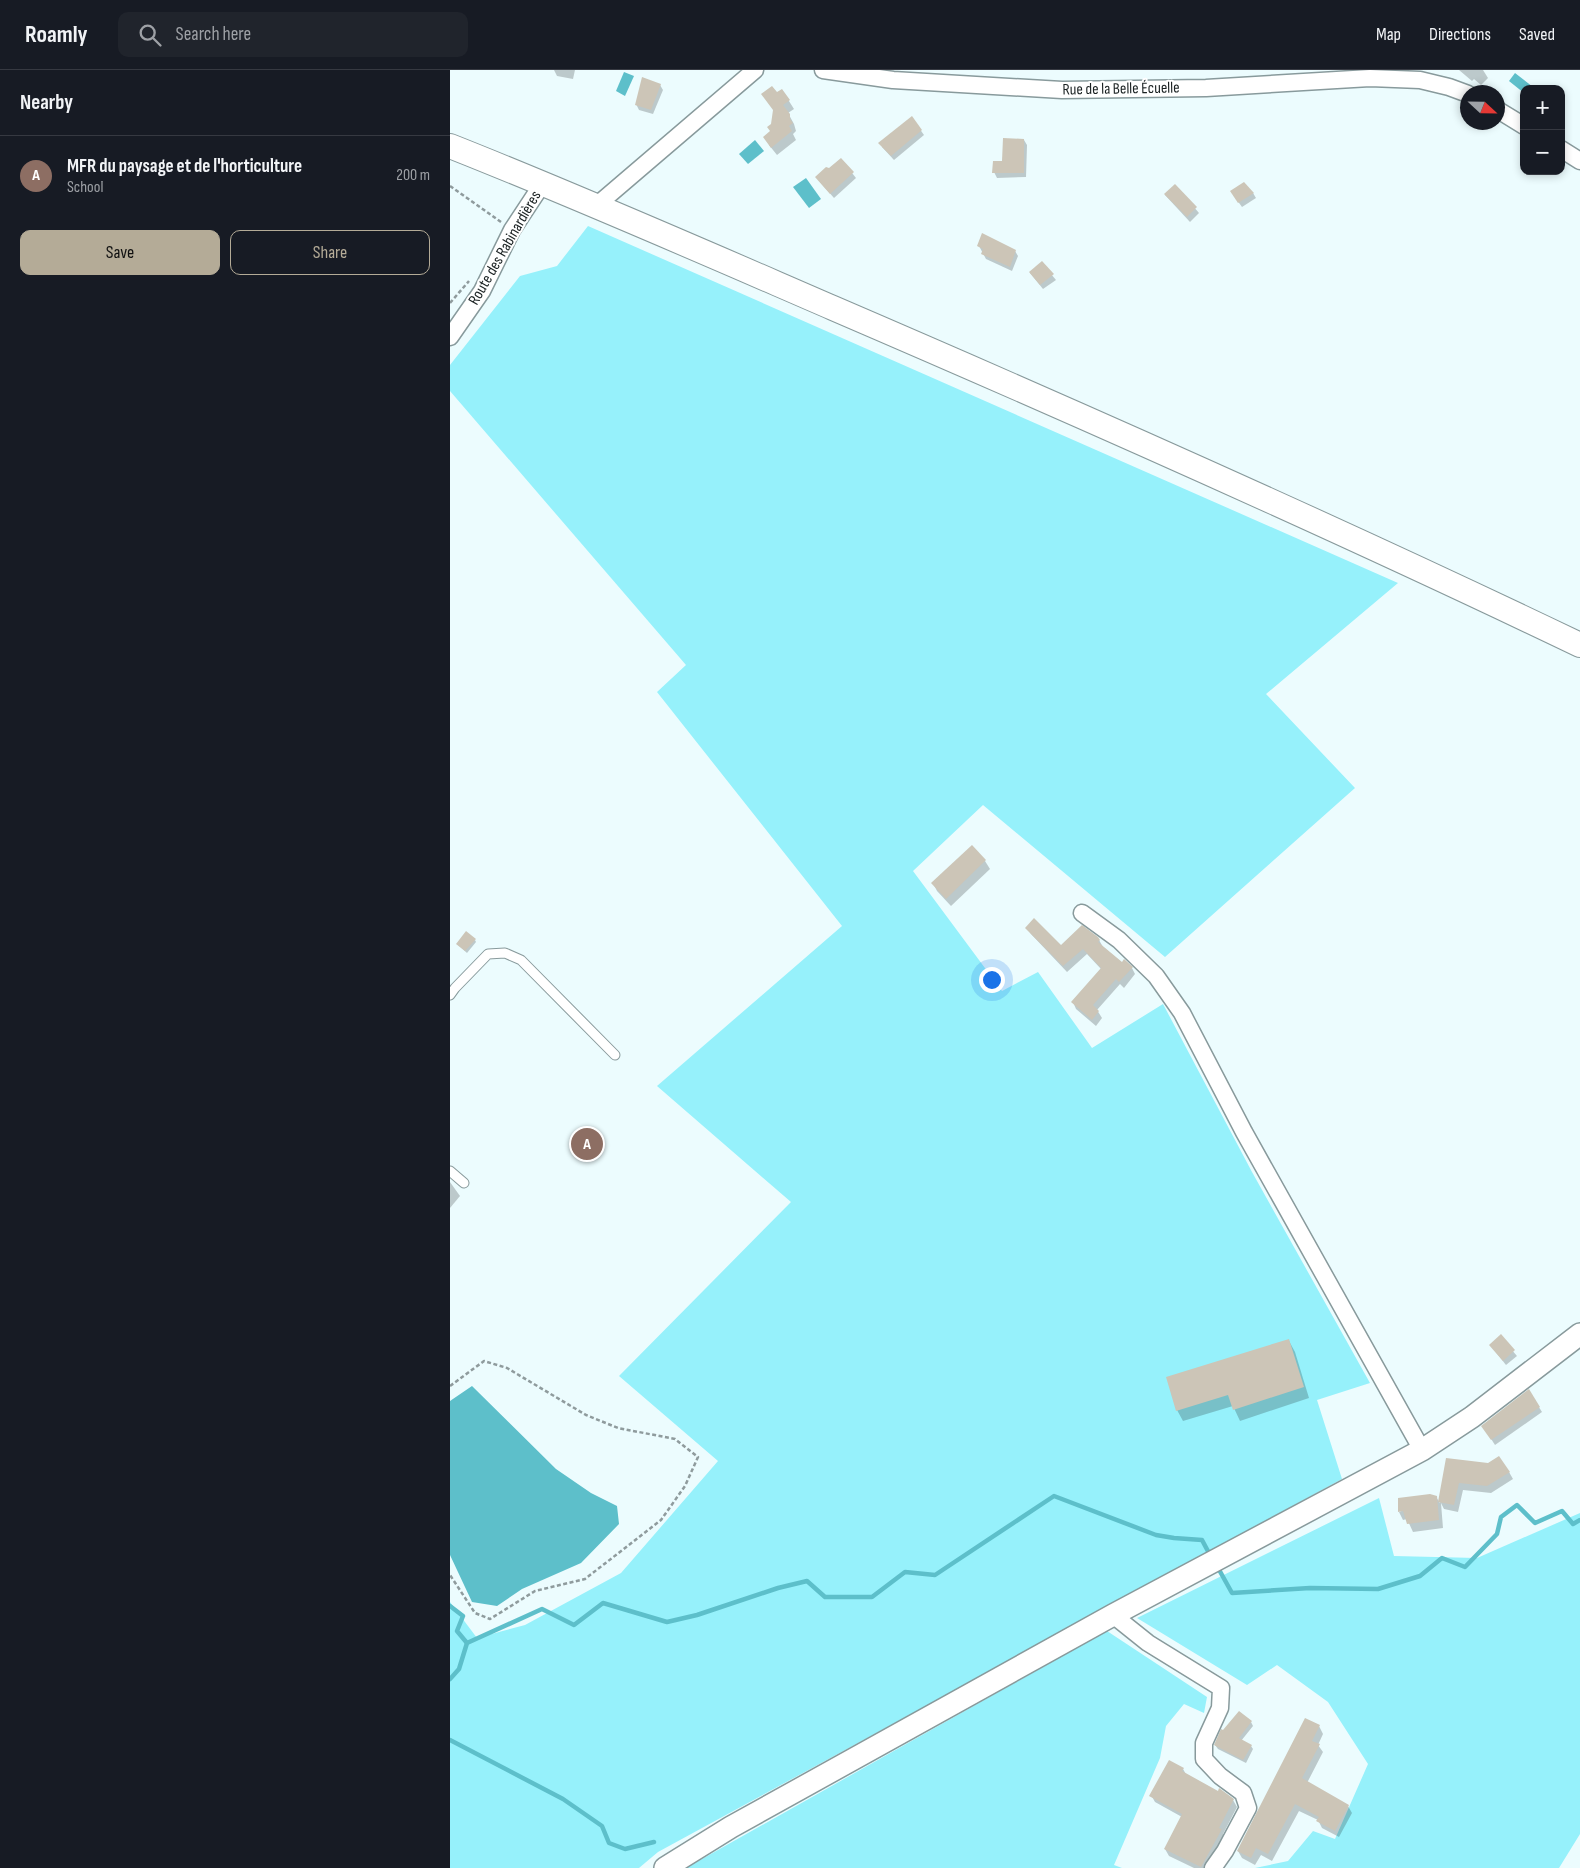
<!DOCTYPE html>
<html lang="en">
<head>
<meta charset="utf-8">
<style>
  :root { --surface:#171b24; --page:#20242c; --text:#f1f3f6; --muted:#9ea1a6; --line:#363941; --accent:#b4ab97 }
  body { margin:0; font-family:"Sofia Sans Condensed",sans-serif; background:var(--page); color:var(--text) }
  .controls { position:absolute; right:15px; top:15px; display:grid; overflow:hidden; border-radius:10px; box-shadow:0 2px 8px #0003 }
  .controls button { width:45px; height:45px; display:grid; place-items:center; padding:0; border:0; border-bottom:1px solid var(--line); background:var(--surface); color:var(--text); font:25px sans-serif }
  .compass { position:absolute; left:1010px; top:15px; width:45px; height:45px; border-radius:50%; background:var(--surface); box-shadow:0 2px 8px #0003; rotate:112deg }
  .you { position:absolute; left:541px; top:909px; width:18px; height:18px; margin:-12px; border:4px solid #fff; border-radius:50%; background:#1a73e8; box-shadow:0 0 0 8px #1a73e833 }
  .badge { display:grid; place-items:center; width:32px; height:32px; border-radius:50%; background:var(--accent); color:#fff; font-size:16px; font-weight:700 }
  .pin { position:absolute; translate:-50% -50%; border:2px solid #fff; box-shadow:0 1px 5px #0006 }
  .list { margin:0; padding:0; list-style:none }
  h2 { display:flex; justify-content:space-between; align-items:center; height:65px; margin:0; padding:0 20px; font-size:21px }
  h2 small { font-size:16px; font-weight:400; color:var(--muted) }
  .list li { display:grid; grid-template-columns:32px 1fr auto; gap:15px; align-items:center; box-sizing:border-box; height:80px; padding:0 20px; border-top:1px solid var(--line) }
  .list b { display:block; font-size:19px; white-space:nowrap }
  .list p { margin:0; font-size:16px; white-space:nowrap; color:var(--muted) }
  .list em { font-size:16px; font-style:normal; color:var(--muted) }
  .actions { display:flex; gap:10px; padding:15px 20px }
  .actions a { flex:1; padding:11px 0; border:1px solid var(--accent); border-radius:10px; text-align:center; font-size:18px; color:var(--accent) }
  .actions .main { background:var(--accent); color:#111 }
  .icon { flex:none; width:28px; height:28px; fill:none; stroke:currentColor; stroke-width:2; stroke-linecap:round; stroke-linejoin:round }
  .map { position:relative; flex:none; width:1130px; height:1798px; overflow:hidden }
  header { display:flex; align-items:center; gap:30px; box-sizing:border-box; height:70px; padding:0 25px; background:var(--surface); border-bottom:1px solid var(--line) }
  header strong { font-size:24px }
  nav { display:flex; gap:28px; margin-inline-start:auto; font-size:18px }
  .search { width:350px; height:45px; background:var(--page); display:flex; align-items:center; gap:12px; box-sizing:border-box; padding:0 18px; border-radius:10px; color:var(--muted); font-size:19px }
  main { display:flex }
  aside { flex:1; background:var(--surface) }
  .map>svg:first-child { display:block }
</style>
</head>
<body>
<header>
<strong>Roamly</strong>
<div class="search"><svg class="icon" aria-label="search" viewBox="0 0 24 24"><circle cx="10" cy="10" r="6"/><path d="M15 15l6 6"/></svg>Search here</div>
<nav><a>Map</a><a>Directions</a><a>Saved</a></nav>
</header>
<main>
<aside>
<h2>Nearby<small></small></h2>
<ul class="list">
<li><span class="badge" style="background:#8d6e63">A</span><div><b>MFR du paysage et de l'horticulture</b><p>School</p></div><em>200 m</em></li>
</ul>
<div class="actions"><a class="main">Save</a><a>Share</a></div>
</aside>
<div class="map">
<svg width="1130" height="1798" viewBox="0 0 1130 1798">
  <rect width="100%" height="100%" fill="#ecfcfe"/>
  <g fill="#96f1fb">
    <path d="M138,156L948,513L816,624L905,718L715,887L533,735L463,801L552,921L588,902L642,978L713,934L802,1102L920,1313L867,1330L892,1409L208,1782L189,1798H0V1532L27,1568L75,1555L171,1503L268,1391L169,1306L341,1132L207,1016L392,856L207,622L236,595L0,321V295L70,206L107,196Z"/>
    <path d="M929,1428L944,1486L1027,1488L1130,1443V1764L1109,1798H805L838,1791L863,1761L885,1769L918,1694L878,1632L827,1595L797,1615L687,1548Z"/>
    <path d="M657,1561L757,1627L754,1643L734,1634L716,1656L710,1688L664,1795L672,1798H236Z"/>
  </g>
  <g fill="#5dbfca">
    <path d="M174,2L184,6L175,26L166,21Z"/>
    <path d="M1065,3L1083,17L1081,19H1074V23L1059,11Z"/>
    <path d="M305,70L314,81L298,94L289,84Z"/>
    <path d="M356,108L371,129L359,138L343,117Z"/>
    <path d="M22,1316L106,1399L141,1423L167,1436L169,1454L131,1493L72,1519L47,1536L22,1532L0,1485V1331Z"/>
  </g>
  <g fill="#0003">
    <path d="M104,0H125L123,9L107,6Z"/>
    <path d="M1009,0H1033L1038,8L1031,15L1024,9L1022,11Z"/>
    <path d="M210,15L213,20L203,44L189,40L186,34Z"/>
    <path d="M332,20L344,39L338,43L344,54L346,61L343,64L346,70L327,85L319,75L326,24Z"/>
    <path d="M462,48L474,65L444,90L432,77Z"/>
    <path d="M574,70L577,75L576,107L547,108L544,102Z"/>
    <path d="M391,89L406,108L384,128L370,112L379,100Z"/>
    <path d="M725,115L749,143L740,152L715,125Z"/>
    <path d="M803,123L806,128L792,137L784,126Z"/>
    <path d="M529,176L565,181L568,186L562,201L536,189Z"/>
    <path d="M592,193L606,210L593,219L580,203Z"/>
    <path d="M522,777L535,791L540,799L501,836L487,821L483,813Z"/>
    <path d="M577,858L611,877L649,870L653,877L672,894L682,898L685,904L674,918L670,914L647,940L652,948L646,956L626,939L623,932L651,899L637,884L617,902L581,864Z"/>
    <path d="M25,870L26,872L17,883L7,874Z"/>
    <path d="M0,1112L10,1126L0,1138Z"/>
    <path d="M1050,1266L1067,1286L1056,1295L1040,1275Z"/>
    <path d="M839,1271L845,1282L859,1328L790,1351L783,1336L733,1351L727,1340Z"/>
    <path d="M1079,1321L1092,1342L1045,1375L1036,1361Z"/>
    <path d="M997,1389L1059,1402L1063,1409L1041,1423L1013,1420L1008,1442L994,1439L991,1433L993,1458L963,1462L957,1449L953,1450L949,1442L986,1427L990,1433Z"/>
    <path d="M801,1652L803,1656L791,1671L801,1676L803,1679L796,1693L768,1679L765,1675Z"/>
    <path d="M869,1656L873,1664L868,1675L873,1682L857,1713L898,1736L902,1743L889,1767L872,1758L868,1750L849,1741L822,1791L811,1785L805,1795L792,1788L788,1781Z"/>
    <path d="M733,1699L737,1706L783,1730L787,1737L773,1764L775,1767L758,1798H744L719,1786L715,1779L732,1747L705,1732L701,1725Z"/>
  </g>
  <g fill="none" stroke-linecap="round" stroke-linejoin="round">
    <g stroke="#5dbfca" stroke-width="4.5">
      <path d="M767,1496L782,1523L860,1518L928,1519L970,1506L992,1488L1015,1497L1047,1464L1051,1447L1067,1435L1085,1453L1112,1441L1123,1454L1130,1450"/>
      <path d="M0,1536L13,1546L7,1561L17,1573"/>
      <path d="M0,1609L9,1599L17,1573L92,1539L124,1555L153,1533L217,1552L247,1545L328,1518L357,1511L375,1527H422L455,1502L485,1505L604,1426L706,1465L724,1468L752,1470L760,1485"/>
      <path d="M0,1670L113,1729L152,1756L159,1773L175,1779L204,1772"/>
    </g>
  </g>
  <g fill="#ccc5b7">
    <path d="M192,7L211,14L201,40L185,35Z"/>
    <path d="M322,16L327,22L332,19L340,30L333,35L340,44V49L343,53L339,56L342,61L321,78L313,67L320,61L317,57L321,54L323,40L311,24Z"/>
    <path d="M462,46L472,60L441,86L428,73Z"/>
    <path d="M553,68L574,69V103H542L543,91H552Z"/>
    <path d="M391,88L404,102L380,124L365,107L376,97L379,98Z"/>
    <path d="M794,112L804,123L788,133L780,121Z"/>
    <path d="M725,114L747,137L737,147L714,124Z"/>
    <path d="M532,163L566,180L560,197L531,184L533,179L527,176Z"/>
    <path d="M592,191L604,204L590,215L579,202Z"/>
    <path d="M522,775L536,790L496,829L481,813Z"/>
    <path d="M584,848L611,875L632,855L648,867L650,870L648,872L672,892L674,889L683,897L669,912L666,909L643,935L649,941L642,950L621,932L651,898L633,879L613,896L575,858Z"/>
    <path d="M16,861L26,869L15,881L6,874Z"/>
    <path d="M1051,1264L1065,1280L1053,1291L1039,1275Z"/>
    <path d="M839,1269L854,1317L783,1340L778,1325L726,1341L716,1307Z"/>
    <path d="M1079,1319L1090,1337L1041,1370L1031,1356Z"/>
    <path d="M1049,1386L1060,1402L1037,1416L1009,1413L1004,1435L988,1432L996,1388L1038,1393Z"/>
    <path d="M980,1424L987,1426L989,1450L957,1454L953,1441L948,1442V1428Z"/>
    <path d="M789,1641L802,1651L789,1668L802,1675L793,1690L764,1675L771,1659L773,1660Z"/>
    <path d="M855,1648L870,1655L862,1671L870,1674L852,1708L899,1735L885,1761L866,1751L869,1747L845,1734L818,1784L806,1778L801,1788L787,1781Z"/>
    <path d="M719,1690L734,1698L732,1701L768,1721L769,1718L784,1729L769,1758L772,1759L751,1797L714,1779L732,1744L699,1726Z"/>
  </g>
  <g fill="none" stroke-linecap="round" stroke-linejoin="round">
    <g stroke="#889a9c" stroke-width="11">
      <g id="service">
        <path d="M0,925L5,918L38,884L55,883L71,890L165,985"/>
        <path d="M0,1101L14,1113"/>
      </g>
    </g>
    <g stroke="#889a9c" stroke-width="19">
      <g id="minor">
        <path d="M373,0L443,10L612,20L756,18L920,8L970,10L999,17L1018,24"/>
        <path d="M1048,40L1074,56"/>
        <path d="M1111,79L1130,91"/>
        <path d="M148,137L153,130L305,0"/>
        <path d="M0,267L32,221L62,160L93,113"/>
        <path d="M632,843L669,870L706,906L732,943L794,1062L972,1380"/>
        <path d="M663,1545L698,1573L771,1618L770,1638L754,1673V1689L770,1706L793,1723L798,1738L775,1781L763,1798"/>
      </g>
    </g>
    <g stroke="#889a9c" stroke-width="24">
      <path id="tertiary" d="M215,1798L281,1757L663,1545L972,1380L1022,1347L1130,1264"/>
    </g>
    <g stroke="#889a9c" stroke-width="26">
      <path id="secondary" d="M0,76C129,127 256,183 383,238C634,346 884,457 1130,575"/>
    </g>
    <g stroke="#8f9b9d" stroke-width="2.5" stroke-dasharray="4 2.5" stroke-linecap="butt">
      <path d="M0,116L51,152"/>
      <path d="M0,233L19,211"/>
      <path d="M0,1316L34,1291L57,1298L136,1345L168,1358L225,1369L248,1387L235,1416L211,1450L135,1509L85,1521L40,1549L25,1543L0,1505"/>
    </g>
    <use href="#service" stroke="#fff" stroke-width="9"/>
    <use href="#minor" stroke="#fff" stroke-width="16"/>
    <use href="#tertiary" stroke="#fff" stroke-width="21"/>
    <use href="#secondary" stroke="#fff" stroke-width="24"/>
  </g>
  <g text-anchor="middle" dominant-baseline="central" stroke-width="4" stroke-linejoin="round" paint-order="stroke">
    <g font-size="16" fill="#192021" stroke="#fff">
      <text transform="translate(671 19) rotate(-1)">Rue de la Belle Écuelle</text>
      <text transform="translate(55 178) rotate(-60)">Route des Rabinardières</text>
    </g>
  </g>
</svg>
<div class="controls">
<button>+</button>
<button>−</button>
</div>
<svg class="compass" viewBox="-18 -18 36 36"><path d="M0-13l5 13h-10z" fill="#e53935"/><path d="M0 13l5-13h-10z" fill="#9ea1a6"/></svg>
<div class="you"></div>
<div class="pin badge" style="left:137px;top:1074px;background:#8d6e63">A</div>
</div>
</main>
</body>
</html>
